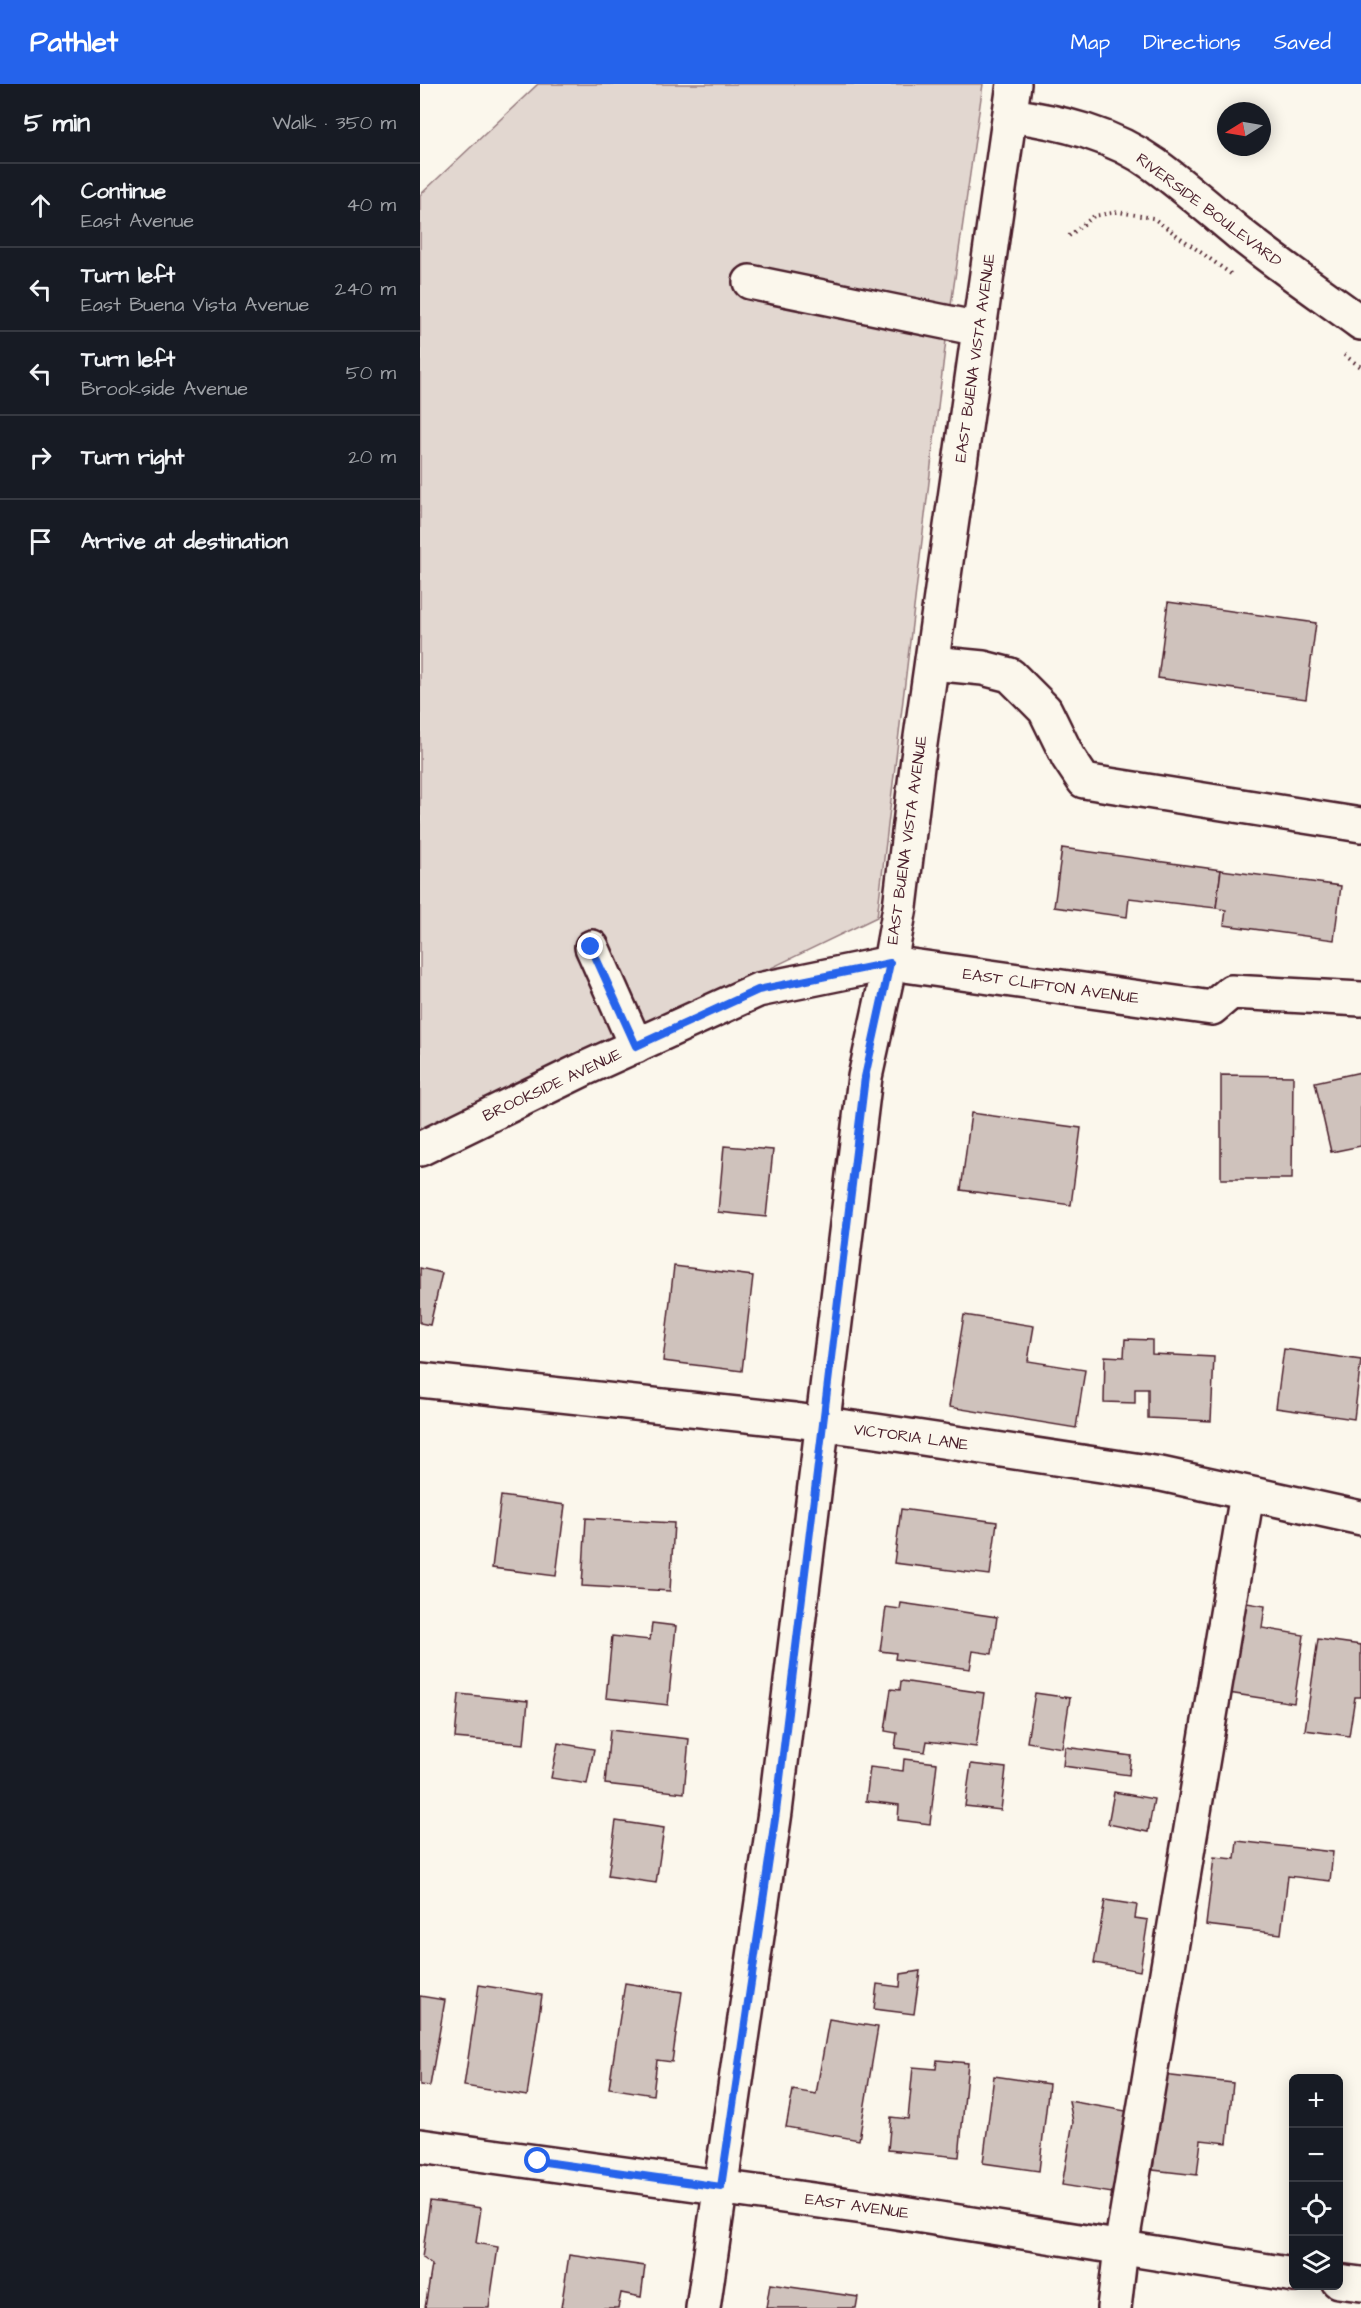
<!DOCTYPE html>
<html lang="en">
<head>
<meta charset="utf-8">
<style>
  :root { --surface:#171b24; --page:#20242c; --text:#f1f3f6; --muted:#9ea1a6; --line:#363941; --accent:#2563eb }
  body { margin:0; font-family:"Architects Daughter",sans-serif; background:var(--page); color:var(--text) }
  .controls { position:absolute; right:18px; bottom:18px; display:grid; overflow:hidden; border-radius:9px; box-shadow:0 3px 15px #0003 }
  .controls button { width:54px; height:54px; display:grid; place-items:center; padding:0; border:0; border-bottom:2px solid var(--line); background:var(--surface); color:var(--text); font:30px sans-serif }
  .compass { position:absolute; left:797px; top:18px; width:54px; height:54px; border-radius:50%; background:var(--surface); box-shadow:0 3px 15px #0003; rotate:259deg }
  .stop { position:absolute; width:18px; height:18px; margin:-14px; border:4px solid #2563eb; border-radius:50%; background:#fff }
  .stop.end { background:#2563eb; border-color:#fff; box-shadow:0 2px 6px #0008 }
  .list { margin:0; padding:0; list-style:none }
  h2 { display:flex; justify-content:space-between; align-items:center; height:78px; margin:0; padding:0 24px; font-size:26px }
  h2 small { font-size:20px; font-weight:400; color:var(--muted) }
  .list li { display:grid; grid-template-columns:39px 1fr auto; gap:18px; align-items:center; box-sizing:border-box; height:84px; padding:0 24px; border-top:2px solid var(--line) }
  .list b { display:block; font-size:22px; white-space:nowrap }
  .list p { margin:0; font-size:20px; white-space:nowrap; color:var(--muted) }
  .list em { font-size:20px; font-style:normal; color:var(--muted) }
  .icon { flex:none; width:33px; height:33px; fill:none; stroke:currentColor; stroke-width:2; stroke-linecap:round; stroke-linejoin:round }
  .map { position:relative; flex:none; width:941px; height:2224px; overflow:hidden }
  header { display:flex; align-items:center; gap:36px; box-sizing:border-box; height:84px; padding:0 30px; background:var(--accent); color:#fff }
  header strong { font-size:28px }
  nav { display:flex; gap:33px; margin-inline-start:auto; font-size:21px }
  main { display:flex }
  aside { flex:1; background:var(--surface) }
  .map>svg:first-child { display:block }
</style>
</head>
<body>
<header>
<strong>Pathlet</strong>
<nav><a>Map</a><a>Directions</a><a>Saved</a></nav>
</header>
<main>
<aside>
<h2>5 min<small>Walk · 350 m</small></h2>
<ul class="list">
<li><svg class="icon" aria-label="ahead" viewBox="0 0 24 24"><path d="M12 20V5M6 11l6-6 6 6"/></svg><div><b>Continue</b><p>East Avenue</p></div><em>40 m</em></li>
<li><svg class="icon" aria-label="left" viewBox="0 0 24 24"><path d="M17 20v-9H6M10 6l-5 5 5 5"/></svg><div><b>Turn left</b><p>East Buena Vista Avenue</p></div><em>240 m</em></li>
<li><svg class="icon" aria-label="left" viewBox="0 0 24 24"><path d="M17 20v-9H6M10 6l-5 5 5 5"/></svg><div><b>Turn left</b><p>Brookside Avenue</p></div><em>50 m</em></li>
<li><svg class="icon" aria-label="right" viewBox="0 0 24 24"><path d="M7 20v-9h11M14 6l5 5-5 5"/></svg><div><b>Turn right</b></div><em>20 m</em></li>
<li><svg class="icon" aria-label="arrive" viewBox="0 0 24 24"><path d="M6 21V4h12l-3 4 3 4H6"/></svg><div><b>Arrive at destination</b></div></li>
</ul>
</aside>
<div class="map">
<svg width="941" height="2224" viewBox="0 0 941 2224">
  <rect width="100%" height="100%" fill="#fbf7ec"/>
  <filter id="ink" filterUnits="userSpaceOnUse"><feTurbulence type="fractalNoise" baseFrequency=".0167" numOctaves="2"/><feDisplacementMap in="SourceGraphic" scale="12" xChannelSelector="R" yChannelSelector="G"/><feConvolveMatrix kernelMatrix="1 2 1 2 8 2 1 2 1" color-interpolation-filters="sRGB"/></filter>
  <g filter="url(#ink)">
    <path fill="#e2d7d0" stroke="#967b7e" stroke-width="1.5" d="M118,0H563L526,256L457,833L0,1053V111Z"/>
    <g fill="#cfc2bc" stroke="#4a1f2b" stroke-width="1.5">
      <path d="M748,518L896,539L886,615L738,594Z"/>
      <path d="M642,764L801,786L796,824L709,814L707,833L634,823Z"/>
      <path d="M801,786L921,802L914,856L804,841L806,826L796,824Z"/>
      <path d="M941,988V1062L911,1068L895,998Z"/>
      <path d="M801,991L873,992L872,1095H801Z"/>
      <path d="M551,1029L661,1044L651,1121L541,1106Z"/>
      <path d="M304,1062L353,1066L346,1133L298,1128Z"/>
      <path d="M254,1182L333,1192L322,1287L243,1277Z"/>
      <path d="M0,1184L22,1189L10,1241L0,1239Z"/>
      <path d="M544,1231L614,1242L608,1277L665,1286L656,1344L529,1323Z"/>
      <path d="M705,1255L732,1256V1270L794,1273L791,1337L728,1334V1305H715V1319L684,1318L685,1272L704,1273Z"/>
      <path d="M864,1265L941,1276L934,1335L856,1324Z"/>
      <path d="M81,1412L145,1421L136,1492L72,1484Z"/>
      <path d="M481,1425L577,1438L570,1491L474,1479Z"/>
      <path d="M166,1434L254,1439L250,1507L162,1502Z"/>
      <path d="M815,1517L845,1522L842,1544L884,1551L874,1619L802,1608Z"/>
      <path d="M481,1519L577,1533L572,1570L553,1567L550,1585L475,1575L476,1569L460,1567L466,1523L480,1525Z"/>
      <path d="M232,1539L256,1542L248,1621L186,1614L192,1552L230,1556Z"/>
      <path d="M898,1555L941,1561V1613H935L929,1652L885,1646Z"/>
      <path d="M481,1597L564,1609L556,1663L507,1657L505,1668L475,1664L477,1649L465,1647L471,1605L480,1606Z"/>
      <path d="M615,1609L650,1614L642,1664L607,1658Z"/>
      <path d="M39,1610L108,1617L104,1660L35,1654Z"/>
      <path d="M190,1646L269,1655L264,1709L185,1700Z"/>
      <path d="M138,1659L174,1665L167,1700L131,1694Z"/>
      <path d="M645,1663L711,1672L709,1691L643,1682Z"/>
      <path d="M484,1675L517,1679L510,1740L478,1736L479,1721L446,1717L450,1683L483,1687Z"/>
      <path d="M551,1680L586,1684L581,1726L545,1722Z"/>
      <path d="M694,1708L734,1715L728,1748L688,1740Z"/>
      <path d="M196,1737L244,1744L236,1799L188,1792Z"/>
      <path d="M817,1757L913,1768L910,1797L868,1792L861,1850L786,1841L794,1773L815,1775Z"/>
      <path d="M685,1816L717,1821L715,1834L728,1836L720,1887L674,1879Z"/>
      <path d="M500,1887L494,1930L454,1925L457,1900L480,1903L481,1890Z"/>
      <path d="M205,1899L262,1908L252,1978L237,1976L233,2011L189,2004Z"/>
      <path d="M59,1901L122,1911L107,2012L44,2002Z"/>
      <path d="M0,1912L25,1916L10,2002L0,2001Z"/>
      <path d="M409,1935L458,1943L439,2056L366,2043L373,2006L396,2010Z"/>
      <path d="M517,1976L548,1979L539,2073L468,2066L471,2033L488,2035L493,1983L516,1985Z"/>
      <path d="M743,1991L813,1999L807,2059L781,2056L777,2091L733,2086Z"/>
      <path d="M574,1992L629,2000L619,2087L563,2079Z"/>
      <path d="M649,2017L706,2027L692,2109L642,2101L653,2038Z"/>
      <path d="M10,2117L61,2124L56,2159L78,2163L69,2224H5L12,2181L2,2174Z"/>
      <path d="M149,2171L225,2182L221,2213L201,2209L198,2224H141Z"/>
      <path d="M350,2200L438,2213L436,2224H346Z"/>
    </g>
    <g fill="none" stroke-linecap="round" stroke-linejoin="round">
      <g stroke="#4a1f2b" stroke-width="38">
        <g id="minor">
          <path d="M590,31C641,38 692,50 735,81C764,102 792,127 820,150C859,181 901,210 941,239"/>
          <path d="M330,198L559,245"/>
          <path d="M512,579L563,584L590,591L625,626L648,673L664,697L941,741"/>
          <path d="M172,863L216,962"/>
          <path d="M0,1065L164,985L338,906L470,879L792,924L811,908L941,915"/>
          <path d="M0,1296L374,1336L456,1347L741,1390L941,1434"/>
          <path d="M0,2062L451,2124L874,2191"/>
          <path d="M918,2197L941,2200"/>
          <path d="M694,2224L701,2164L827,1410"/>
        </g>
      </g>
      <g stroke="#4a1f2b" stroke-width="38">
        <path id="major" d="M283,2224L355,1728L445,993L470,879L480,823L498,674L594,0"/>
      </g>
      <g stroke="#4a1f2b" stroke-width="4" stroke-dasharray="1.5 4.5" stroke-linecap="butt">
        <path d="M649,152L674,132L698,128L733,134L811,190"/>
        <path d="M924,271L941,283"/>
      </g>
      <use href="#minor" stroke="#fbf7ec" stroke-width="33"/>
      <use href="#major" stroke="#fbf7ec" stroke-width="33"/>
    </g>
  </g>
  <g fill="none" stroke-linecap="round" stroke-linejoin="round" filter="url(#ink)">
    <path stroke="#2563eb" stroke-width="8" d="M118,2077L301,2103L356,1728L445,993L470,879L338,906L216,962L171,863"/>
  </g>
  <g text-anchor="middle" dominant-baseline="central" stroke-width="6" stroke-linejoin="round" paint-order="stroke">
    <g font-size="16" fill="#4a1f2b" stroke="#fbf7ec">
      <text transform="translate(789 126) rotate(37)">RIVERSIDE BOULEVARD</text>
      <text transform="translate(555 274) rotate(-82)">EAST BUENA VISTA AVENUE</text>
      <text transform="translate(487 756) rotate(-82)">EAST BUENA VISTA AVENUE</text>
      <text transform="translate(631 902) rotate(8)">EAST CLIFTON AVENUE</text>
      <text transform="translate(132 1001) rotate(-25)">BROOKSIDE AVENUE</text>
      <text transform="translate(491 1353) rotate(8)">VICTORIA LANE</text>
      <text transform="translate(437 2122) rotate(8)">EAST AVENUE</text>
    </g>
  </g>
</svg>
<div class="controls">
<button>+</button>
<button>−</button>
<button><svg class="icon" aria-label="locate" viewBox="0 0 24 24"><circle cx="12" cy="12" r="6"/><path d="M12 2v4M12 18v4M2 12h4M18 12h4"/></svg></button>
<button><svg class="icon" aria-label="layers" viewBox="0 0 24 24"><path d="M12 4l9 5-9 5-9-5zM3 14l9 5 9-5"/></svg></button>
</div>
<svg class="compass" viewBox="-18 -18 36 36"><path d="M0-13l5 13h-10z" fill="#e53935"/><path d="M0 13l5-13h-10z" fill="#9ea1a6"/></svg>
<div class="stop" style="left:118px;top:2077px"></div>
<div class="stop end" style="left:171px;top:863px"></div>
</div>
</main>
</body>
</html>
